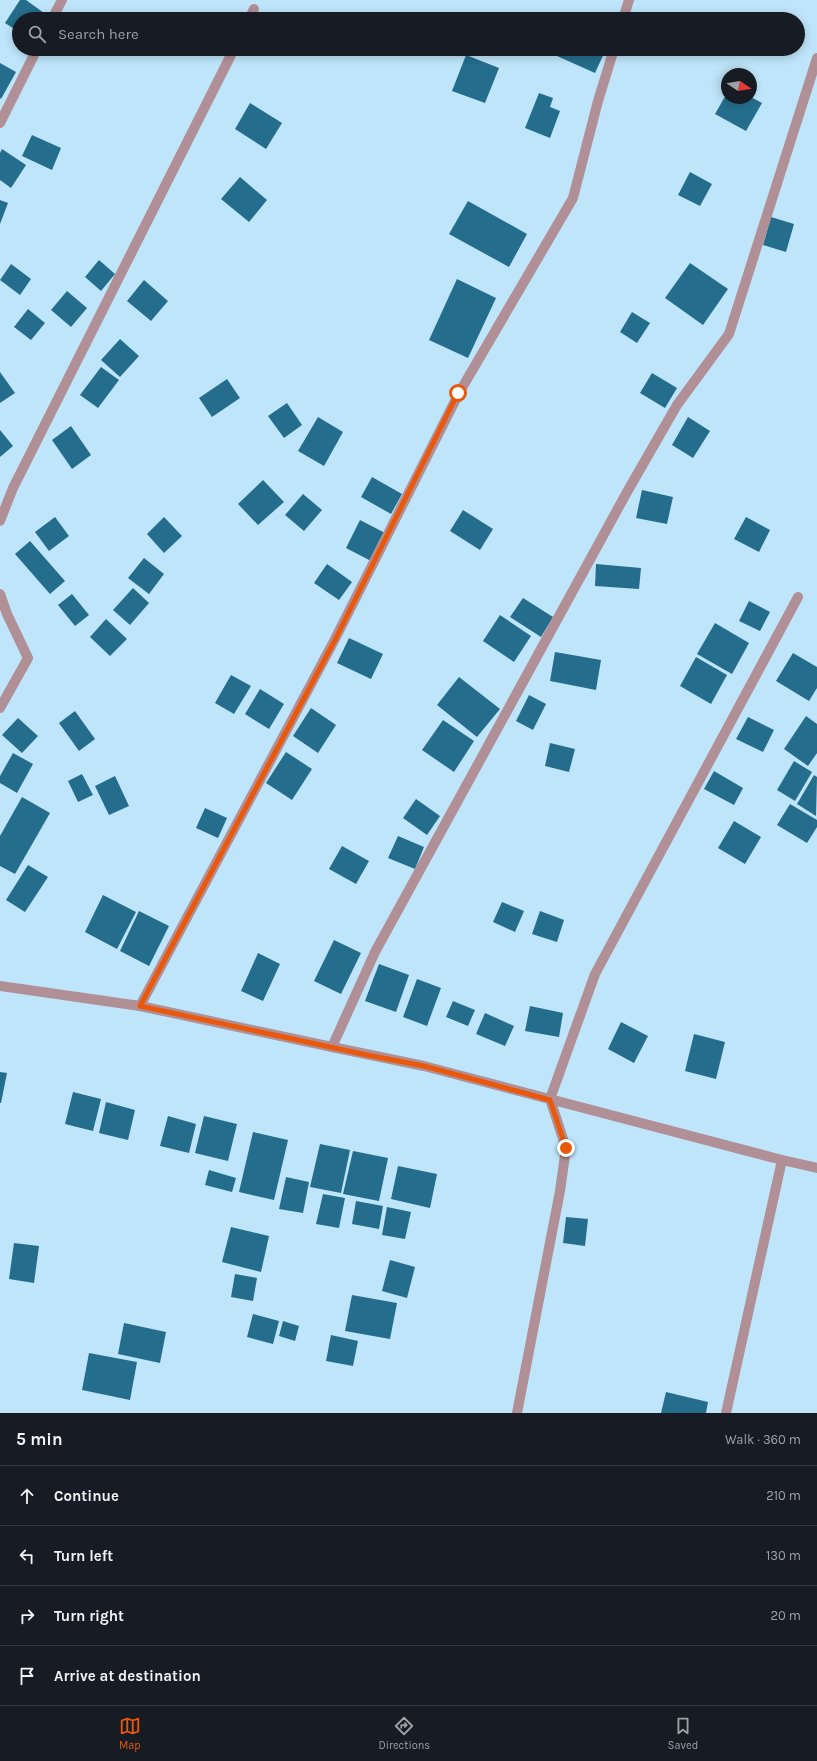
<!DOCTYPE html>
<html lang="en">
<head>
<meta charset="utf-8">
<style>
  :root { --surface:#171b24; --page:#242831; --text:#f1f3f6; --muted:#9ea1a6; --line:#363941; --accent:#ea580c }
  body { margin:0; font-family:Karla,sans-serif; background:var(--page); color:var(--text) }
  .compass { position:absolute; left:721px; top:68px; width:36px; height:36px; border-radius:50%; background:var(--surface); box-shadow:0 2px 10px #0003; rotate:102deg }
  .stop { position:absolute; width:12px; height:12px; margin:-9px; border:3px solid #ea580c; border-radius:50%; background:#fff }
  .stop.end { background:#ea580c; border-color:#fff; box-shadow:0 1px 4px #0008 }
  .list { margin:0; padding:0; list-style:none }
  h2 { display:flex; justify-content:space-between; align-items:center; height:52px; margin:0; padding:0 16px; font-size:17px }
  h2 small { font-size:13px; font-weight:400; color:var(--muted) }
  .list li { display:grid; grid-template-columns:26px 1fr auto; gap:12px; align-items:center; box-sizing:border-box; height:60px; padding:0 16px; border-top:1px solid var(--line) }
  .list b { display:block; font-size:15px; white-space:nowrap }
  .list em { font-size:13px; font-style:normal; color:var(--muted) }
  .icon { flex:none; width:22px; height:22px; fill:none; stroke:currentColor; stroke-width:2; stroke-linecap:round; stroke-linejoin:round }
  .map { position:relative; flex:none; width:817px; height:1413px; overflow:hidden }
  .search { position:absolute; background:var(--surface); box-shadow:0 2px 10px #0003; left:12px; right:12px; top:12px; height:44px; display:flex; align-items:center; gap:10px; box-sizing:border-box; padding:0 14px; border-radius:22px; color:var(--muted); font-size:15px }
  .sheet { height:292px; background:var(--surface) }
  nav { display:flex; justify-content:space-around; align-items:center; box-sizing:border-box; height:56px; border-top:1px solid var(--line); background:var(--surface); font-size:11px; color:var(--muted) }
  nav a { display:grid; justify-items:center; gap:2px }
  nav .on { color:var(--accent) }
  .map>svg:first-child { display:block }
</style>
</head>
<body>
<div class="map">
<svg width="817" height="1413" viewBox="0 0 817 1413">
  <rect width="100%" height="100%" fill="#bfe5fa"/>
  <g fill="#256d8c">
    <path d="M20,0H26L44,13L40,19H19V32L5,23Z"/>
    <path d="M560,49H606L595,73L557,56Z"/>
    <path d="M466,55L499,68L485,103L452,91Z"/>
    <path d="M0,63L16,72L1,99L0,98Z"/>
    <path d="M539,93L553,98L550,107L560,111L550,138L525,128Z"/>
    <path d="M727,93V98L751,97L762,103L746,131L715,114Z"/>
    <path d="M250,103L282,123L266,149L235,129Z"/>
    <path d="M32,135L61,148L52,170L22,156Z"/>
    <path d="M2,149L26,165L11,188L0,180V153Z"/>
    <path d="M690,172L712,184L700,206L678,195Z"/>
    <path d="M240,177L267,200L249,222L221,199Z"/>
    <path d="M0,200L8,203L0,224Z"/>
    <path d="M468,201L527,234L509,267L449,234Z"/>
    <path d="M771,217L794,224L786,252L763,245Z"/>
    <path d="M99,260L115,274L101,291L85,277Z"/>
    <path d="M690,263L728,289L703,325L665,298Z"/>
    <path d="M11,264L31,279L20,295L0,280Z"/>
    <path d="M457,279L496,298L468,358L429,340Z"/>
    <path d="M144,280L168,301L151,321L127,301Z"/>
    <path d="M67,291L87,308L71,327L51,310Z"/>
    <path d="M28,309L45,323L31,340L14,327Z"/>
    <path d="M632,312L650,323L637,343L620,332Z"/>
    <path d="M120,339L139,356L120,377L101,360Z"/>
    <path d="M101,367L119,380L98,408L80,395Z"/>
    <path d="M0,372L15,393L0,403Z"/>
    <path d="M652,373L677,388L665,408L640,393Z"/>
    <path d="M227,379L240,398L212,417L199,398Z"/>
    <path d="M287,403L302,425L284,438L268,416Z"/>
    <path d="M318,417L343,432L324,466L298,451Z"/>
    <path d="M688,417L710,431L693,458L672,445Z"/>
    <path d="M71,426L91,455L72,469L52,440Z"/>
    <path d="M0,430L13,446L0,457Z"/>
    <path d="M372,477L402,494L391,514L361,497Z"/>
    <path d="M263,480L284,502L258,525L238,504Z"/>
    <path d="M642,490L673,497L667,524L636,518Z"/>
    <path d="M303,494L322,510L304,531L285,515Z"/>
    <path d="M463,510L493,529L480,550L450,531Z"/>
    <path d="M55,517L69,536L49,551L35,532Z"/>
    <path d="M164,517L182,536L164,553L147,534Z"/>
    <path d="M746,517L770,530L759,552L734,539Z"/>
    <path d="M360,520L387,534L373,562L346,548Z"/>
    <path d="M30,541L65,581L50,594L15,554Z"/>
    <path d="M144,558L164,574L149,594L128,578Z"/>
    <path d="M327,564L352,582L339,600L314,583Z"/>
    <path d="M596,564L641,568L639,589L595,586Z"/>
    <path d="M133,588L149,603L130,625L113,610Z"/>
    <path d="M72,594L89,615L75,626L58,605Z"/>
    <path d="M523,598L553,617L541,637L510,617Z"/>
    <path d="M749,601L770,612L760,631L739,621Z"/>
    <path d="M500,615L531,636L514,662L483,641Z"/>
    <path d="M106,619L127,639L110,656L90,637Z"/>
    <path d="M715,623L749,643L732,674L697,654Z"/>
    <path d="M349,638L383,654L371,679L337,663Z"/>
    <path d="M555,652L601,660L596,690L550,681Z"/>
    <path d="M793,653L817,667V688L809,701L776,681Z"/>
    <path d="M696,657L727,675L711,704L680,686Z"/>
    <path d="M231,675L251,686L234,714L215,703Z"/>
    <path d="M459,677L500,709L477,737L437,705Z"/>
    <path d="M260,689L284,704L269,729L245,714Z"/>
    <path d="M529,695L546,704L533,730L516,721Z"/>
    <path d="M311,708L336,725L318,753L293,736Z"/>
    <path d="M75,711L95,739L79,751L59,723Z"/>
    <path d="M806,716L817,724V753L808,766L784,749Z"/>
    <path d="M748,717L774,730L763,752L736,739Z"/>
    <path d="M18,718L38,736L22,753L2,735Z"/>
    <path d="M443,720L474,741L454,772L422,750Z"/>
    <path d="M550,743L575,749L569,772L545,766Z"/>
    <path d="M286,752L312,769L292,800L266,783Z"/>
    <path d="M13,753L33,764L17,793L0,783V776Z"/>
    <path d="M794,761L812,772L795,801L777,790Z"/>
    <path d="M714,771L743,788L734,805L704,789Z"/>
    <path d="M82,774L93,795L78,802L68,781Z"/>
    <path d="M814,775L817,777L816,816L797,804Z"/>
    <path d="M115,776L129,806L109,815L95,786Z"/>
    <path d="M22,797L50,813L15,874L0,866V836Z"/>
    <path d="M416,799L440,816L427,835L403,818Z"/>
    <path d="M790,804L817,820V827L807,843L777,825Z"/>
    <path d="M205,808L227,818L218,838L196,828Z"/>
    <path d="M734,821L761,837L745,864L718,848Z"/>
    <path d="M398,836L424,847L415,869L388,858Z"/>
    <path d="M342,846L369,861L356,884L329,869Z"/>
    <path d="M28,865L48,877L25,912L6,900Z"/>
    <path d="M103,895L136,912L117,949L85,932Z"/>
    <path d="M502,902L524,911L515,932L493,922Z"/>
    <path d="M139,911L169,926L149,966L120,951Z"/>
    <path d="M540,911L564,920L557,942L532,934Z"/>
    <path d="M334,940L361,953L341,994L314,981Z"/>
    <path d="M258,953L280,964L263,1001L241,991Z"/>
    <path d="M379,964L409,975L396,1012L365,1001Z"/>
    <path d="M417,979L441,988L427,1026L403,1017Z"/>
    <path d="M453,1001L475,1010L468,1026L446,1017Z"/>
    <path d="M530,1006L563,1013L559,1037L525,1031Z"/>
    <path d="M485,1013L514,1026L505,1046L476,1034Z"/>
    <path d="M621,1022L648,1036L634,1063L608,1049Z"/>
    <path d="M694,1034L725,1042L716,1079L685,1071Z"/>
    <path d="M0,1072L7,1073L1,1103H0Z"/>
    <path d="M73,1092L101,1099L93,1131L65,1124Z"/>
    <path d="M106,1102L135,1110L128,1140L99,1133Z"/>
    <path d="M168,1116L196,1124L189,1153L160,1146Z"/>
    <path d="M204,1116L237,1124L228,1161L195,1153Z"/>
    <path d="M253,1132L288,1140L274,1200L239,1192Z"/>
    <path d="M320,1144L350,1150L341,1193L310,1187Z"/>
    <path d="M353,1151L388,1158L379,1201L343,1194Z"/>
    <path d="M398,1166L437,1174L430,1208L391,1199Z"/>
    <path d="M209,1170L236,1178L232,1192L205,1185Z"/>
    <path d="M286,1177L309,1182L303,1213L279,1209Z"/>
    <path d="M323,1194L345,1198L339,1228L316,1224Z"/>
    <path d="M356,1201L383,1206L379,1229L352,1224Z"/>
    <path d="M387,1207L411,1212L405,1239L382,1235Z"/>
    <path d="M566,1217L588,1219L585,1246L563,1243Z"/>
    <path d="M231,1227L269,1236L261,1272L222,1262Z"/>
    <path d="M14,1243L39,1246L34,1283L9,1279Z"/>
    <path d="M390,1260L415,1267L407,1298L382,1291Z"/>
    <path d="M235,1274L257,1278L253,1301L231,1297Z"/>
    <path d="M352,1295L397,1303L390,1339L345,1331Z"/>
    <path d="M253,1314L279,1321L273,1344L247,1337Z"/>
    <path d="M283,1321L299,1326L295,1341L279,1336Z"/>
    <path d="M124,1323L166,1332L160,1363L118,1354Z"/>
    <path d="M331,1335L358,1341L353,1366L326,1361Z"/>
    <path d="M89,1353L137,1362L130,1400L82,1390Z"/>
    <path d="M666,1392L708,1402L706,1413H661Z"/>
  </g>
  <g fill="none" stroke-linecap="round" stroke-linejoin="round">
    <g stroke="#b09096" stroke-width="10">
      <path d="M52,19L62,0"/>
      <path d="M249,19L254,9"/>
      <path d="M623,19L629,0"/>
      <path d="M0,123L37,49"/>
      <path d="M0,521L13,488L234,49"/>
      <path d="M0,594L7,614L28,658L0,708"/>
      <path d="M0,986L140,1006L332,1047L375,952L627,492L677,405L729,334L817,58"/>
      <path d="M140,1006L335,639L459,393L573,198L598,101L614,49"/>
      <path d="M332,1047L424,1066L782,1160L817,1168"/>
      <path d="M517,1413L560,1191L566,1148L550,1099L595,974L798,597"/>
      <path d="M726,1413L782,1160"/>
    </g>
  </g>
  <g fill="none" stroke-linecap="round" stroke-linejoin="round">
    <path stroke="#ea580c" stroke-width="5" d="M458,393L335,640L140,1006L367,1055L424,1066L550,1100L566,1148"/>
  </g>
</svg>
<svg class="compass" viewBox="-18 -18 36 36"><path d="M0-13l5 13h-10z" fill="#e53935"/><path d="M0 13l5-13h-10z" fill="#9ea1a6"/></svg>
<div class="stop" style="left:458px;top:393px"></div>
<div class="stop end" style="left:566px;top:1148px"></div>
<div class="search"><svg class="icon" aria-label="search" viewBox="0 0 24 24"><circle cx="10" cy="10" r="6"/><path d="M15 15l6 6"/></svg>Search here</div>
</div>
<section class="sheet">
<h2>5 min<small>Walk · 360 m</small></h2>
<ul class="list">
<li><svg class="icon" aria-label="ahead" viewBox="0 0 24 24"><path d="M12 20V5M6 11l6-6 6 6"/></svg><div><b>Continue</b></div><em>210 m</em></li>
<li><svg class="icon" aria-label="left" viewBox="0 0 24 24"><path d="M17 20v-9H6M10 6l-5 5 5 5"/></svg><div><b>Turn left</b></div><em>130 m</em></li>
<li><svg class="icon" aria-label="right" viewBox="0 0 24 24"><path d="M7 20v-9h11M14 6l5 5-5 5"/></svg><div><b>Turn right</b></div><em>20 m</em></li>
<li><svg class="icon" aria-label="arrive" viewBox="0 0 24 24"><path d="M6 21V4h12l-3 4 3 4H6"/></svg><div><b>Arrive at destination</b></div></li>
</ul>
</section>
<nav>
<a class="on"><svg class="icon" aria-label="map" viewBox="0 0 24 24"><path d="M3 6l6-2 6 2 6-2v14l-6 2-6-2-6 2zM9 4v14M15 6v14"/></svg>Map</a>
<a><svg class="icon" aria-label="directions" viewBox="0 0 24 24"><path d="M12 3l9 9-9 9-9-9zM9 14v-3h6M13 9l2 2-2 2"/></svg>Directions</a>
<a><svg class="icon" aria-label="saved" viewBox="0 0 24 24"><path d="M7 4h10v16l-5-4-5 4z"/></svg>Saved</a>
</nav>
</body>
</html>
